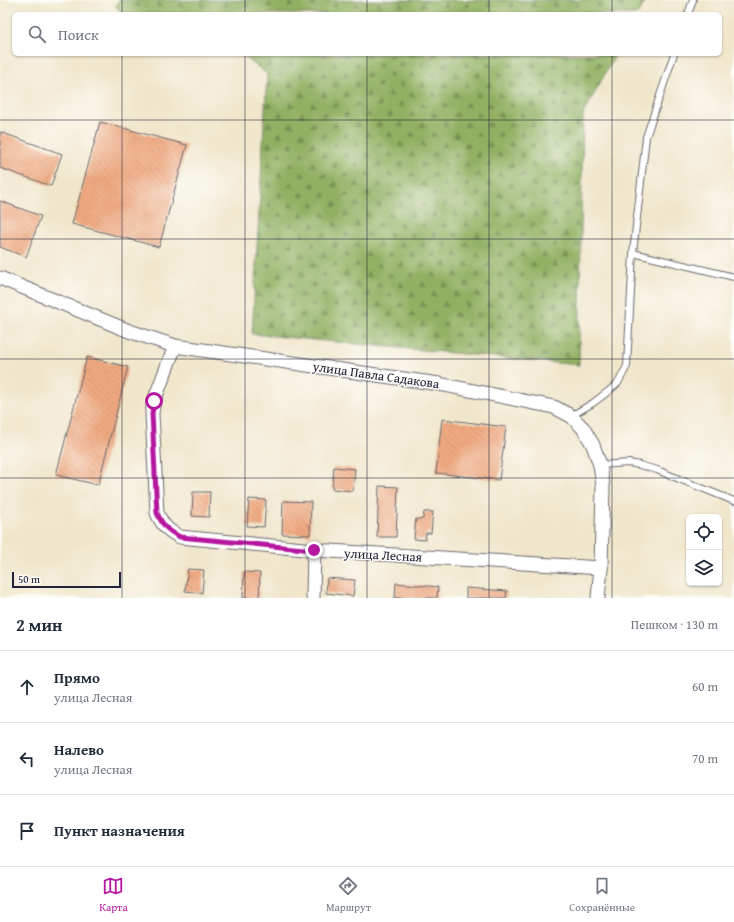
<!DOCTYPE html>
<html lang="ru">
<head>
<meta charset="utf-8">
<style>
  :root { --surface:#fff; --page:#f6f6f7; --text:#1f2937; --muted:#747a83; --line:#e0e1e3; --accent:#b5179e }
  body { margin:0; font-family:"Gentium Book Plus",serif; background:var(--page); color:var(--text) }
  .controls { position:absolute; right:12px; bottom:12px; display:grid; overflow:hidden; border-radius:6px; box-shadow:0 1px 3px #0004 }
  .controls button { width:36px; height:36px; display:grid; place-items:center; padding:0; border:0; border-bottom:1px solid var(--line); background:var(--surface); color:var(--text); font:20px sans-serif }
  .scale { position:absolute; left:12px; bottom:10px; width:109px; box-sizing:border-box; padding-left:4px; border:2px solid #22223b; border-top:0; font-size:11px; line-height:14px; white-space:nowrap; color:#22223b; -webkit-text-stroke:3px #fdfcf7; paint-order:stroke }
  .stop { position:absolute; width:12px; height:12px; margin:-9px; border:3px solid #b5179e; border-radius:50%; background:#fff }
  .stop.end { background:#b5179e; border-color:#fff; box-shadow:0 1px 4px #0008 }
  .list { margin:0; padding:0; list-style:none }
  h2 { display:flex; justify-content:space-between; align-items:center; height:52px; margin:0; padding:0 16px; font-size:17px }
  h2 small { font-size:13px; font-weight:400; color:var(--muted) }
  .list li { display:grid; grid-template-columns:26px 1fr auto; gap:12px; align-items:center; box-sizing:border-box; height:72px; padding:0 16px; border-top:1px solid var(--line) }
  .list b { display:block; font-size:15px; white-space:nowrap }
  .list p { margin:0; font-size:13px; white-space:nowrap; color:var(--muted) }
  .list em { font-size:13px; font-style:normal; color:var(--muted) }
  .icon { flex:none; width:22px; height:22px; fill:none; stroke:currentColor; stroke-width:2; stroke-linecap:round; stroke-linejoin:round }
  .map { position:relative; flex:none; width:734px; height:598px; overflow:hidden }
  .search { position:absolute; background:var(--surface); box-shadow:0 1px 3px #0004; left:12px; right:12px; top:12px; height:44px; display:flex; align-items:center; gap:10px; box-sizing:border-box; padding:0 14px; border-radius:6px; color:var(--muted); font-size:15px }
  .sheet { height:268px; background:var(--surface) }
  nav { display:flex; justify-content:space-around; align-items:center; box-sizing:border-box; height:56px; border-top:1px solid var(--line); background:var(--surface); font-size:11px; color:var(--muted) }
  nav a { display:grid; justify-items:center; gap:2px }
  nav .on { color:var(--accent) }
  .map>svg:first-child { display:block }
</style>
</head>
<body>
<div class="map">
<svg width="734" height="598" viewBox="0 0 734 598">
  <defs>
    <pattern id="forest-firs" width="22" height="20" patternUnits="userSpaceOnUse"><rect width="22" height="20" fill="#91b062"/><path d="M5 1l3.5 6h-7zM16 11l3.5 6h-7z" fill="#768f52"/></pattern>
    <pattern id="building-back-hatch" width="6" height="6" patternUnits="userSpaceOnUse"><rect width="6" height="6" fill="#f0a980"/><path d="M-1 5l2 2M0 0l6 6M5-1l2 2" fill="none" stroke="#ce9170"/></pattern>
  </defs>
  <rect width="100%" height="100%" fill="#fdfcf7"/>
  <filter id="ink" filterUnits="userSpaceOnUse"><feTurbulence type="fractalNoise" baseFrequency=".025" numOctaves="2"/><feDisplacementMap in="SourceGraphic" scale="8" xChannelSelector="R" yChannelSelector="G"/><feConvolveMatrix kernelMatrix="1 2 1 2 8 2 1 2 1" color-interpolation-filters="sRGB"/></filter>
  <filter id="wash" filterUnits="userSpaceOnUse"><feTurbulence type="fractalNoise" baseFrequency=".012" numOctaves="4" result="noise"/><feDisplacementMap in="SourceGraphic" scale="16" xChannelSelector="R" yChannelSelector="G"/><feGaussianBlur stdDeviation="0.9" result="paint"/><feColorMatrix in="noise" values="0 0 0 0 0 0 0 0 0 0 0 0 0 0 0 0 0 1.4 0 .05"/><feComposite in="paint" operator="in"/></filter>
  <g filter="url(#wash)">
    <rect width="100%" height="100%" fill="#f0e6cb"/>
    <g fill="url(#forest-firs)" stroke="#5a694e">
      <path d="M119,0H646L638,14H123L116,7Z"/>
      <path d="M241,54H616L583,114L579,365L252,334L267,74Z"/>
    </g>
    <g id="blocks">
      <g fill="url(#building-back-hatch)">
        <path d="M100,122L187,145L159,247L72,224Z"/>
        <path d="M0,132L62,154L51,186L0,168Z"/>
        <path d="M0,201L41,216L26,257L0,247Z"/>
        <path d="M87,357L128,367L98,485L56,475Z"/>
        <path d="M442,419L506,427L499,480L436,473Z"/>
        <path d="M334,467L355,469L353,491L332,489Z"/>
        <path d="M379,486L398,487L396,537H377Z"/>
        <path d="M193,492H210L209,517L192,516Z"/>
        <path d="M249,499L266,500L264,527L247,526Z"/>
        <path d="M283,501L311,502L310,535L282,534Z"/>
        <path d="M424,512H433L431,533H426L425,540L414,539L416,519H423Z"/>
        <path d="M188,569L204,570L202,593L185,591Z"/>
        <path d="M244,572L260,573L259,598H243Z"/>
        <path d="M327,578L355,580L353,596L326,593Z"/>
        <path d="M396,583L438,587L437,598H395Z"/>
        <path d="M466,588L507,591L506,598H466Z"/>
      </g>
    </g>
  </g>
  <g filter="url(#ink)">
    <use href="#blocks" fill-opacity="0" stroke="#6a676d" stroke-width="1"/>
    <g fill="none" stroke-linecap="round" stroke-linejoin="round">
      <g stroke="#6a676d" stroke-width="8">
        <g id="service">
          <path d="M688,14L693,0"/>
          <path d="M633,253L734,277"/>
          <path d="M571,416L593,403L610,390L618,383L627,366L633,253L646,137L674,54"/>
          <path d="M600,465L629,463L639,465L657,470L734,501"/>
        </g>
      </g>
      <g stroke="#6a676d" stroke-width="15">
        <g id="minor">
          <path d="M0,278L129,331L175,346L439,384L554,407L571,416L583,428L593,445L600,465L603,486L601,568L598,598"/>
          <path d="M175,346L154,401L152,413L157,513C163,526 167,530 180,537L314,550L601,568"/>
          <path d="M313,598L314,550"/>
        </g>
      </g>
      <use href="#service" stroke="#fff" stroke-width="6"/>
      <use href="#minor" stroke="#fff" stroke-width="13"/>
    </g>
  </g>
  <g fill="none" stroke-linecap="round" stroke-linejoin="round" filter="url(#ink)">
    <path stroke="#b5179e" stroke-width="5" d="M154,401L152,414L157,513C163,526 167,530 180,537L314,550"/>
  </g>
  <path fill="none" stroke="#22223b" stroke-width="1" stroke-opacity="0.55" d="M122,0V14M245,0V14M367,0V14M489,0V14M612,0V14M122,54V598M245,54V598M367,54V598M489,54V598M612,54V598M0,120H734M0,239H734M0,359H734M0,478H734"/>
  <g text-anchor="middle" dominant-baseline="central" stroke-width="3" stroke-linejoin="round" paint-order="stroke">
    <g font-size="13" fill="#22223b" stroke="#fdfcf7">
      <text transform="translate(376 375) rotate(8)">улица Павла Садакова</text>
      <text transform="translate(383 555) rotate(3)">улица Лесная</text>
    </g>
  </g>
</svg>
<div class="controls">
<button><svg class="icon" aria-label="locate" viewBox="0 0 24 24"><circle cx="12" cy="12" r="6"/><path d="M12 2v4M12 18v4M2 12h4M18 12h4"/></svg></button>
<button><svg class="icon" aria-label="layers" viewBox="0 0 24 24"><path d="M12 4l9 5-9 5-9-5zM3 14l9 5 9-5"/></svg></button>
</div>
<div class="scale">50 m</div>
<div class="stop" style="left:154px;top:401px"></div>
<div class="stop end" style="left:314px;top:550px"></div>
<div class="search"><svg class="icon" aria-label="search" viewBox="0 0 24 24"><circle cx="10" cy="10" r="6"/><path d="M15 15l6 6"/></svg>Поиск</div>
</div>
<section class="sheet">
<h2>2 мин<small>Пешком · 130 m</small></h2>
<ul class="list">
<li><svg class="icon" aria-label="ahead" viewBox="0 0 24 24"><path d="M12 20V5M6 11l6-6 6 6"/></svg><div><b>Прямо</b><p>улица Лесная</p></div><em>60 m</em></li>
<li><svg class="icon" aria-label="left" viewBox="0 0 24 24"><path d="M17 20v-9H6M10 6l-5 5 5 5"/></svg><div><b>Налево</b><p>улица Лесная</p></div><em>70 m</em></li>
<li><svg class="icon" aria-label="arrive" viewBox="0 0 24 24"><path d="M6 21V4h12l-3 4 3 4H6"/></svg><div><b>Пункт назначения</b></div></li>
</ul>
</section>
<nav>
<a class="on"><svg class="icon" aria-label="map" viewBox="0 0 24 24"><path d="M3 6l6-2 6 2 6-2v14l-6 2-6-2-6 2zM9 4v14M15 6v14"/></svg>Карта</a>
<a><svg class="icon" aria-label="directions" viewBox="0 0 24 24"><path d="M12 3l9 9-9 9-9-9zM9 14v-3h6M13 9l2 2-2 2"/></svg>Маршрут</a>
<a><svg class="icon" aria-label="saved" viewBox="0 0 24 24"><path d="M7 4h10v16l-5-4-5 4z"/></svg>Сохранённые</a>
</nav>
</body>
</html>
